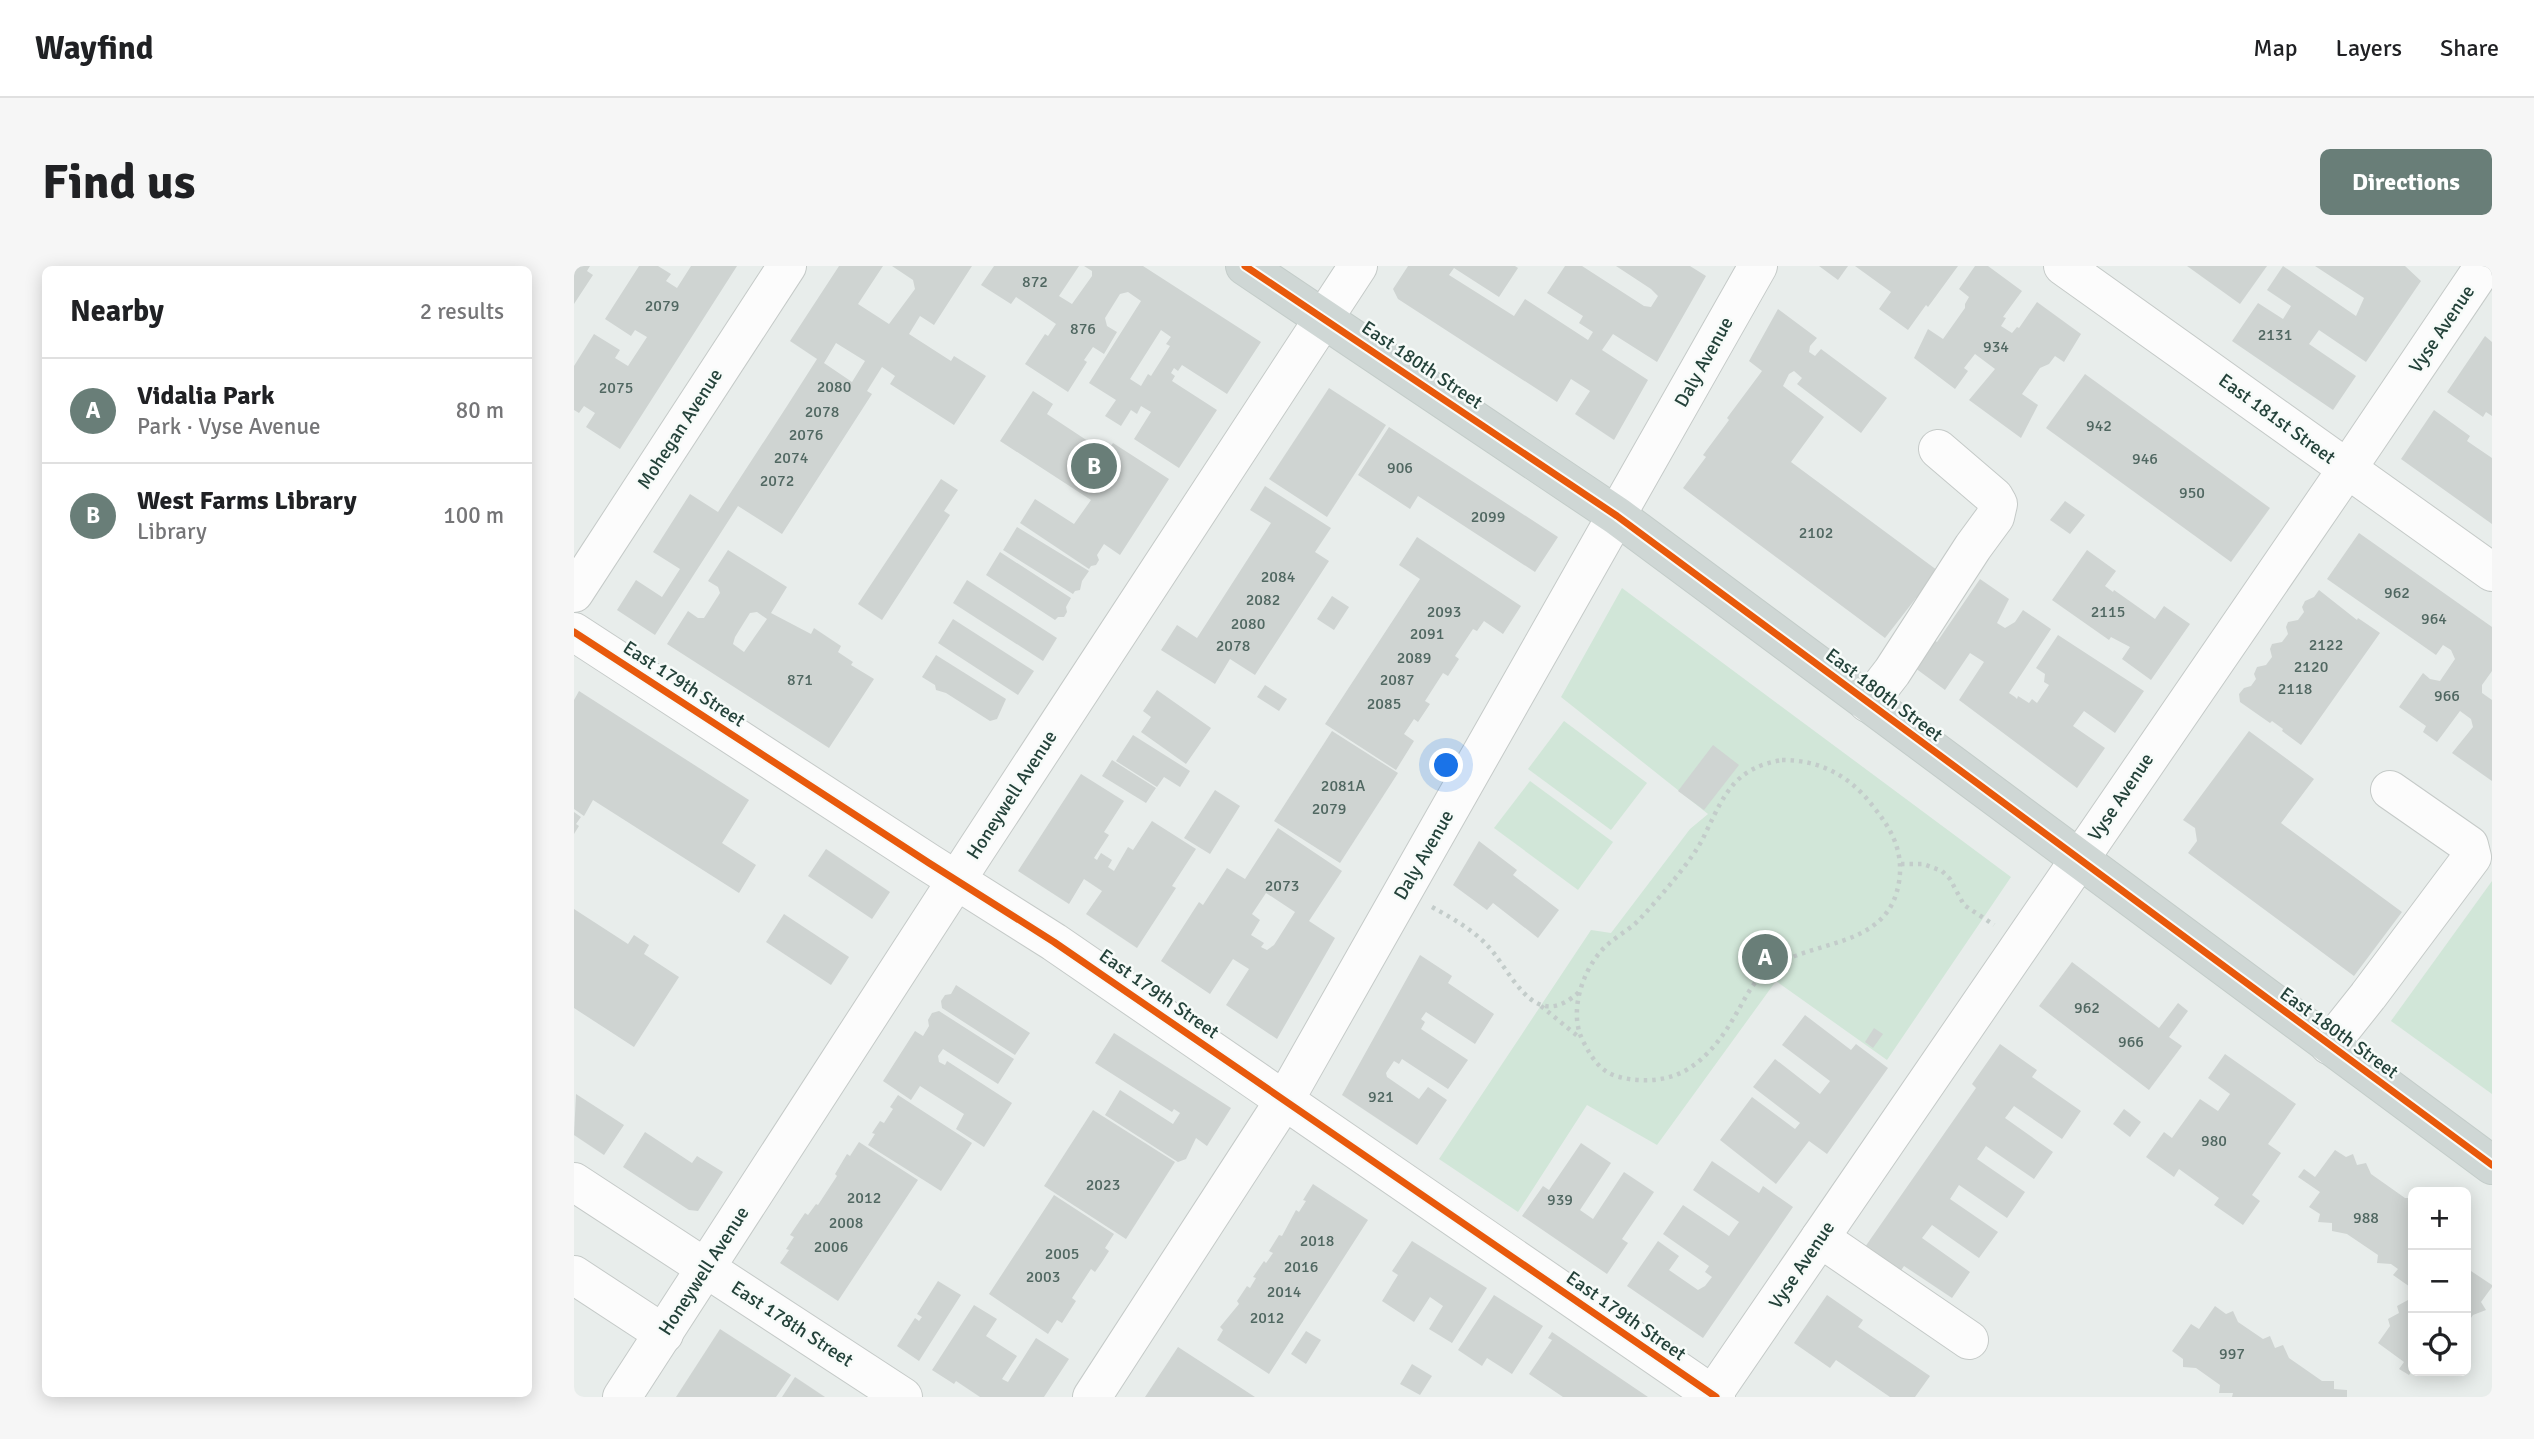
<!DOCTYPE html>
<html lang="en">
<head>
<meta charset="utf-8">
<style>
  :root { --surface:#fff; --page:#f6f6f6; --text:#202124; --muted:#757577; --line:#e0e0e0; --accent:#697e78 }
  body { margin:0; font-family:Signika,sans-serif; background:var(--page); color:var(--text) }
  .controls { position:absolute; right:21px; bottom:21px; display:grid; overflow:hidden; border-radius:10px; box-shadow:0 4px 18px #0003 }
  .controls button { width:63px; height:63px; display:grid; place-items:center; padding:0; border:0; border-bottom:2px solid var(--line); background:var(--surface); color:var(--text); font:35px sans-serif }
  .you { position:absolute; left:873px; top:500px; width:24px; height:24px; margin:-18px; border:5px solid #fff; border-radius:50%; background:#1a73e8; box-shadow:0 0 0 10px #1a73e833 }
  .badge { display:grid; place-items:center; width:46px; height:46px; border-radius:50%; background:var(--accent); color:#fff; font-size:23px; font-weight:700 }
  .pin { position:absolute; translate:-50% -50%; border:4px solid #fff; box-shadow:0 2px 7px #0006 }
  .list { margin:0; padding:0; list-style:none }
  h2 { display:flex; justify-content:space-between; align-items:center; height:91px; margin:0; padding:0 28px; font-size:30px }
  h2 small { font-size:23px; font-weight:400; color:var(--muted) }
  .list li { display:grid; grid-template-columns:46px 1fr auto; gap:21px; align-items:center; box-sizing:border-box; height:105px; padding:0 28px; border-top:2px solid var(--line) }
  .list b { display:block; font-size:26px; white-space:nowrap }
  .list p { margin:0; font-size:23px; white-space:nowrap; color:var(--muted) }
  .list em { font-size:23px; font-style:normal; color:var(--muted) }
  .icon { flex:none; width:38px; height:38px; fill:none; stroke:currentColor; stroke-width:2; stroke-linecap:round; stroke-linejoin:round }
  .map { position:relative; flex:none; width:1918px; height:1131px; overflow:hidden; border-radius:10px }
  header { display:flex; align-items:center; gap:42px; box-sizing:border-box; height:98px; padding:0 35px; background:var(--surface); border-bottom:2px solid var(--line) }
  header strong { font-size:33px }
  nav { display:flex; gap:38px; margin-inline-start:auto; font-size:24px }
  .intro { display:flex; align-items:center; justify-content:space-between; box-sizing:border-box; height:168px; padding:0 42px }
  h1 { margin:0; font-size:49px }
  .button { padding:18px 32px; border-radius:10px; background:var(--accent); color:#fff; font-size:24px; font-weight:700 }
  main { display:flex; gap:42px; padding:0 42px }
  aside { flex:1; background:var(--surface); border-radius:10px; box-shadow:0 4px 18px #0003 }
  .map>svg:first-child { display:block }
</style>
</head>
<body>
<header>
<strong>Wayfind</strong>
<nav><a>Map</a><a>Layers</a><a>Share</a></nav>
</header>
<div class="intro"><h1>Find us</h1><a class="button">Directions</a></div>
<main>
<aside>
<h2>Nearby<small>2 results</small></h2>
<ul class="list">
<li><span class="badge">A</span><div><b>Vidalia Park</b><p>Park · Vyse Avenue</p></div><em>80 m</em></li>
<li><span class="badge">B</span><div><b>West Farms Library</b><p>Library</p></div><em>100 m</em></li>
</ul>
</aside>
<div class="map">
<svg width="1918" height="1131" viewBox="0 0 1918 1131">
  <rect width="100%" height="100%" fill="#e8edeb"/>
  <g fill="#d1e6d8">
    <path d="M1048,322L1437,611L1313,794L1202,715L1083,879L1013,839L944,946L865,893L1017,664L1037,667L1116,563L1134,548L987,431Z"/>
    <path d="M990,455L1073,517L1037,564L954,503Z"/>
    <path d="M956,515L1039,576L1004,624L920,562Z"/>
    <path d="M1918,615V828L1817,755Z"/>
  </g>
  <g fill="#cfd4d2" fill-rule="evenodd">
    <path d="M0,0H16L13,5L19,9L0,38Z"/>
    <path d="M65,0H84L97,8L92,15L103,22L117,0H163L46,183L12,161L21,147L10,140L5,147L0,144V100L20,68L46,84L41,92L54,100L73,71L61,64L57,70L31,53Z"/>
    <path d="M265,0H309L284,38L315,58L341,23L339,14L318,0H398L360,59L346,50L335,68L377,95L380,90L412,110L380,159L316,118L321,110L308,101L293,125L298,128L208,268L164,240L81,369L43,344L62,314L88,331L106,303L79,286L116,228L144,246L213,140L243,93L216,75ZM262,77L291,95L278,116L250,97Z"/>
    <path d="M420,0H505L485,30L498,38L518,10V5L510,0H569L687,76L653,128L608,99L604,105L600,102L597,107L601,110L598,115L643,144L605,202L560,173L577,146L567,140L563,148L557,144L547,160L531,150L542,134L515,117L567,35L554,26L546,28L531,52L533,60L543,66L530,88L519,81L510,94L513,96L494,126L451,98L471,68L474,70L482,58L442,31L437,38L407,19ZM587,64L597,71L592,78L596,80L577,110L574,108L567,120L556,113Z"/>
    <path d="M834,0H941L944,2L925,31L880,2L875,9L940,50L951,33L1014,74L1019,66L1005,57L1009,50L973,27L991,0H1008L1070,40L1077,41L1084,30L1077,23L1042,0H1116L1132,10L1083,96L1039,68L1028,84L1074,114L1040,174L1001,148L1016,125L997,113L983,136L824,33L819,23Z"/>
    <path d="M1245,0H1274L1264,14Z"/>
    <path d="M1281,0H1384L1354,41L1352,39L1334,64L1305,43L1317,26Z"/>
    <path d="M1401,0H1414L1448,25L1429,51L1432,52L1427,60L1438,67L1443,61L1445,62L1463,36L1507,68L1490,96L1481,90L1475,98L1466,102L1448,128L1464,139L1447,172L1395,134L1421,103L1401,88L1390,102L1394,105L1381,123L1340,92L1354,63L1369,73L1391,42V38L1395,31L1385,23Z"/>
    <path d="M1613,0H1693L1666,38Z"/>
    <path d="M1709,0L1782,50L1790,32L1741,0H1831L1847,15L1792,96L1745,64L1735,78L1782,110L1759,144L1658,75L1684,37L1709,53L1717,40L1693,24Z"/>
    <path d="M1204,43L1243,72L1236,80L1235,86L1241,90L1247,83L1313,132L1287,167L1223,118L1228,112L1220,105L1215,108L1209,120L1250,151L1217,196L1375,313L1354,341L1342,332L1311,372L1109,222L1132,191L1129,189L1155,154L1153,152L1188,105L1175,95Z"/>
    <path d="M1911,70L1918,76V150L1912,146L1909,151L1873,126Z"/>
    <path d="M1511,108L1696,242L1657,296L1472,162Z"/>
    <path d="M755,122L812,159L753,251L695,213Z"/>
    <path d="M459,125L479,138L473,148L532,187L539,177L595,213L546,289L530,278L523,289L525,294L522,299L517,300L515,303L446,257L461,233L500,258L517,234L426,175Z"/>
    <path d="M1860,144L1896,170L1893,175L1918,192V258L1827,193Z"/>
    <path d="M815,161L984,271L961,306L844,230L836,243L784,209Z"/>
    <path d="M367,213L384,224L370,245L376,249L308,354L284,338Z"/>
    <path d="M691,220L757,262L741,286L755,295L681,409L656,393L641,418L587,384L603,359L623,372L697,257L676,244Z"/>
    <path d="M1491,235L1511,249L1496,268L1476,254Z"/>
    <path d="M443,261L515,305L508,315L506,324L501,325L499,328L429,284Z"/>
    <path d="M1785,267L1918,361V405L1908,419V427L1918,434V515L1878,487L1899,461L1897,453L1886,445L1863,476L1849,466L1852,460L1825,441L1849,407L1856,413L1866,415L1881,393L1877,384L1869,379L1862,389L1753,313Z"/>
    <path d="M843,271L947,340L929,368L910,355L903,365L899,363L881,390L885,393L874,410L869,407L851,435L856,438L844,456L840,453L830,468L840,475L822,504L751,458L846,313L825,299Z"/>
    <path d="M154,284L213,321L197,347L237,368L240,362L267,380L264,386L279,396L277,399L300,413L255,482L93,378L114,345L124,352H130L146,327L144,321L134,315ZM183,346L193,353L170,386L159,378L161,371L176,347Z"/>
    <path d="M1513,284L1542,305L1531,320L1539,326L1540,324L1581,353L1590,340L1616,358L1577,414L1548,393L1556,381L1537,371L1535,374L1478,334Z"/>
    <path d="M426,286L497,332L492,341L493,346L490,351H484L481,354L412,309Z"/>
    <path d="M1406,313L1435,333L1423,357L1431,362L1441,356L1449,344L1477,363L1435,427L1441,431L1443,433L1444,430L1455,437L1458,433L1463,437L1475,419L1470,416L1471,408L1462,402L1484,369L1570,425L1541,467L1510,445L1499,460L1531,482L1503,522L1385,434L1410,396L1396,387L1371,424L1337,399L1356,371L1363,376Z"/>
    <path d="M393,314L483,372L469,395L379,337Z"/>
    <path d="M1745,324L1783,354L1784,352L1806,367L1727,479L1708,465L1709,463L1698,455L1696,457L1666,436L1665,428L1670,422L1677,420L1682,413L1680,408L1683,401L1692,399L1698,391L1696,383L1698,378L1708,376L1714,368L1712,361L1714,356L1724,354L1730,346L1728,341L1731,335L1740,331Z"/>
    <path d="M758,330L775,341L760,364L743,353Z"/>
    <path d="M379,353L460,405L444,429L364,377Z"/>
    <path d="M362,389L432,433L423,453L416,455L372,427L362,424L361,419L348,411Z"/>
    <path d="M691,419L713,433L705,445L683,431Z"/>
    <path d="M583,424L637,462L612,498L567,466L577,451L569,445Z"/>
    <path d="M5,425L175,534L148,577L182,599L165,627L19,534L10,550L0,543V434Z"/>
    <path d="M758,465L824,507L766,597L700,555Z"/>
    <path d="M1675,465L1740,513L1707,557L1828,646L1780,710L1614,587L1623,575L1621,562L1609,554Z"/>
    <path d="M559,469L616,505L606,521L590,511L583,521L542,495Z"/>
    <path d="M1139,479L1165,499L1130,544L1104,525Z"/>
    <path d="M538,494L582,522L572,537L528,510Z"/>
    <path d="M507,508L550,535L530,566L535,569L520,592L523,594L527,587L538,594L534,601L540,605L554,581L559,584L578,555L622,583L598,620L602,622L563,682L512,648L528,625L510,613L495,638L444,605Z"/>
    <path d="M641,524L666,540L636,588L610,572Z"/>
    <path d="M0,546L7,551L2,558L5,560L0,568Z"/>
    <path d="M704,562L768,605L735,655L761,672L703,773L652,739L675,703L659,693L636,728L587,695L625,636L629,639L653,602L671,613ZM692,627L721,646L700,679L693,684L687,681L690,677L677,669L686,654L678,648Z"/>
    <path d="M905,575L943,604L939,609L985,644L964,672L919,637L913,644L879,619Z"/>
    <path d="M252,583L316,626L298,653L234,610Z"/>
    <path d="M0,643L54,678L60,669L75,679L70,688L105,711L60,781L0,742Z"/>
    <path d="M210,648L275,691L257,719L192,676Z"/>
    <path d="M846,689L878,710L874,717L920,748L901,778L852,746L847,753L851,756L847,763L894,794L874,823L828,793L825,798L820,795L812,807L813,811L845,833L854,821L873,834L843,879L768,829Z"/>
    <path d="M1498,696L1585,762L1604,737L1614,745L1595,771L1608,780L1575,824L1465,740Z"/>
    <path d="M382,719L456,767L441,789L368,742L367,735L371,729L377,728Z"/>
    <path d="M365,745L440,793L424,818L369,783L364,790L365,796L371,799L373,795L438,837L410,881L382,863L390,848L346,820L337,834L309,815L341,765L349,770L355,760L354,754L358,747Z"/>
    <path d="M1231,749L1277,784L1282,778L1314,802L1253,888L1235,875L1202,918L1146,874L1178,831L1221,863L1226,857L1179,821L1201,793L1246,828L1256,815L1208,779Z"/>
    <path d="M1300,762L1309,768L1299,782L1291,776Z"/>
    <path d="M540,767L657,842L633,880L622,872L612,893L604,896L531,849L546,824L599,858L606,847L600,843L598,846L521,797Z"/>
    <path d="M1426,778L1463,804L1458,811L1507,845L1488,873L1440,840L1431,852L1479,886L1460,913L1412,880L1403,893L1451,926L1433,952L1385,919L1376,933L1424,966L1405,992L1358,959L1348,972L1396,1006L1378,1032L1330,1000L1326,1006L1291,981L1402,822L1398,818Z"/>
    <path d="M1651,788L1722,838L1694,878L1707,887L1678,929L1686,935L1669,959L1640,939L1645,932L1605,903L1600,911L1572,891L1590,866L1598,872L1626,833L1644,845L1656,828L1634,812Z"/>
    <path d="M2,828L50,859L30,889L0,869Z"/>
    <path d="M324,829L398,877L367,925L294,879L301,868L298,867L306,855L310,857L319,843L316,841Z"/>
    <path d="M1550,843L1567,856L1556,871L1539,858Z"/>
    <path d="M519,844L601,896L552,973L470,920Z"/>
    <path d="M71,866L118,897L123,890L149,906L124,945L115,944L49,901Z"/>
    <path d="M285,876L344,914L264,1035L206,997L215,984L212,983L220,971L216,969L231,947L234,949L242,938L244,939L263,910L261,908L273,888L276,890Z"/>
    <path d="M1007,877L1037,897L1006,944L1019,953L1050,906L1080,926L1048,973L1054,977L1033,1008L948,950L969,920L975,924Z"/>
    <path d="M1761,884L1772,891L1779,888L1783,899L1792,897L1797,908L1831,932H1839V1023L1819,1009L1824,1003L1817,998L1803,997L1804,989L1773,968L1758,965V957L1744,956L1746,948L1735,941L1746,926L1724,911L1730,903L1741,911Z"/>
    <path d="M1138,895L1185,927L1189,920L1219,941L1129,1072L1053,1020L1084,975L1105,990L1095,1004L1124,1024L1131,1020L1138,1011L1131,1006L1135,1000L1089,968L1109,939L1155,970L1165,956L1119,924Z"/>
    <path d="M739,918L794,954L695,1108L643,1074L649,1064L646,1061L665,1038L663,1035L673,1020L676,1022L682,1012L679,1011L690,995L692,997L699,987L695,985L705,969L708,970L722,944L725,946L732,935L729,934Z"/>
    <path d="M480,929L540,968L531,982L535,985L528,996L521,1006L517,1003L498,1032L502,1035L488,1057L483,1054L474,1068L415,1028Z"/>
    <path d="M838,975L913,1022L878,1077L855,1063L869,1040L856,1031L840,1056L808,1035L824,1009L818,1005Z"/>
    <path d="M1897,1005L1918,1019V1021L1907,1036L1912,1044L1899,1049L1892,1059V1012Z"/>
    <path d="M364,1015L387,1029L345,1095L323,1080L341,1052L345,1055L348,1051L343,1048Z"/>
    <path d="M1839,1026V1103L1835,1109L1825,1103L1830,1096L1804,1077L1816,1060L1814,1053L1825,1047L1823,1040L1834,1034Z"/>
    <path d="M920,1029L969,1060L938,1108L913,1092L908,1100L884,1084Z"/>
    <path d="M1253,1029L1289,1054L1284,1061L1356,1110L1341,1131H1316L1262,1094L1256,1102L1220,1077Z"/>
    <path d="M400,1039L423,1053L412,1070L443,1090L428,1113L434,1116L462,1072L495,1093L470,1131H406L382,1115L380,1118L358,1104Z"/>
    <path d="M1641,1040L1652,1048L1659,1045L1664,1056L1689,1073L1696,1070L1701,1082L1709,1079L1715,1092L1748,1115H1760V1123L1773,1124V1131H1658L1659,1127H1645L1646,1119L1622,1102L1609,1101V1093L1598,1085L1617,1058L1625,1063Z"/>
    <path d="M146,1063L217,1109L202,1131H102Z"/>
    <path d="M732,1065L747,1074L732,1098L717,1088Z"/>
    <path d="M978,1066L1074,1131H989L955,1108L978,1074L974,1072Z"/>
    <path d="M604,1081L681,1131H571Z"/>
    <path d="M838,1098L858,1110L846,1129L826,1118Z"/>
    <path d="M221,1111L251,1131H208Z"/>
  </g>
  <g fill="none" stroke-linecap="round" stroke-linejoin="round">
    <g stroke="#c5cac8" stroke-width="40">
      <g id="minor">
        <path d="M1489,0L1918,306"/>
        <path d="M0,327L213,0"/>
        <path d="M0,366L355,597L480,676L1142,1131"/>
        <path d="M1294,437L1318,406L1399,281L1421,251L1424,238L1420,231L1364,183"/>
        <path d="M1755,779L1794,730L1898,591L1895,579L1816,524"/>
        <path d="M0,916L329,1131"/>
        <path d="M1246,972L1395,1074"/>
        <path d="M0,1009L90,1068"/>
        <path d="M48,1131L402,584L784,0"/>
        <path d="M518,1131L710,835L1184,0"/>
        <path d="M1137,1131L1773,203L1910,0"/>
      </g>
    </g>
    <g stroke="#c3ccc9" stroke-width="40">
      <path id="major" d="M671,0L1043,250L1918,899"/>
    </g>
    <g stroke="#c3ccca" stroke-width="4.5" stroke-dasharray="3.5 5" stroke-linecap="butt">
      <path d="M1208,494C1245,494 1275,509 1298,539C1317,562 1330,585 1325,616C1314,685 1235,672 1193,705C1178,716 1171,733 1162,748C1150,769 1135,790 1114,803C1093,816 1065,817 1042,810C1026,805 1018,792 1010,777C994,749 1007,707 1028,684C1039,672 1054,665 1065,654C1078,640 1091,625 1103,610C1114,596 1125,582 1132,566C1151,527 1161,502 1208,494Z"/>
      <path d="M1327,598H1349L1368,605L1376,613L1390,639L1420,659"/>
      <path d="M858,641C876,651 894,661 909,675C938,702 958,772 1007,724"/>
      <path d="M967,740L1006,772"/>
    </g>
    <use href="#minor" stroke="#fcfcfc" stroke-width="38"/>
    <use href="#major" stroke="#cfd7d5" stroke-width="38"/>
    <g stroke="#f7fbf9" stroke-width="11">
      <g id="cycleway">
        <path d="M671,0L1043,250L1918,899"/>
        <path d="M0,366L355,597L480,676L1142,1131"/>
      </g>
    </g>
    <use href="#cycleway" stroke="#e8590c" stroke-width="7"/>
  </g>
  <g text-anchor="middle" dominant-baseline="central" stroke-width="5" stroke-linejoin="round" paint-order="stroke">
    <g font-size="16" fill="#506761">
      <text x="461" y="16">872</text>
      <text x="88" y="40">2079</text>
      <text x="509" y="63">876</text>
      <text x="1701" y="69">2131</text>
      <text x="1422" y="81">934</text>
      <text x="260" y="121">2080</text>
      <text x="42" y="122">2075</text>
      <text x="248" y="146">2078</text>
      <text x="1525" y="160">942</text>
      <text x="232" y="169">2076</text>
      <text x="217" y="192">2074</text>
      <text x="1571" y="193">946</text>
      <text x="826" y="202">906</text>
      <text x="203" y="215">2072</text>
      <text x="1618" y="227">950</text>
      <text x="914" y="251">2099</text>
      <text x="1242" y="267">2102</text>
      <text x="704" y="311">2084</text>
      <text x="1823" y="327">962</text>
      <text x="689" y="334">2082</text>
      <text x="870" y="346">2093</text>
      <text x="1534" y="346">2115</text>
      <text x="1860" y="353">964</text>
      <text x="674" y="358">2080</text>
      <text x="853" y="368">2091</text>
      <text x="1752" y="379">2122</text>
      <text x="659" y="380">2078</text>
      <text x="840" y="392">2089</text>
      <text x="1737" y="401">2120</text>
      <text x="226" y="414">871</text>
      <text x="823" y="414">2087</text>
      <text x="1721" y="423">2118</text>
      <text x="1873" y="430">966</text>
      <text x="810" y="438">2085</text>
      <text x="769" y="520">2081A</text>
      <text x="755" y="543">2079</text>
      <text x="708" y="620">2073</text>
      <text x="1513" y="742">962</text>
      <text x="1557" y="776">966</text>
      <text x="807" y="831">921</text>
      <text x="1640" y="875">980</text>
      <text x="529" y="919">2023</text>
      <text x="290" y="932">2012</text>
      <text x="986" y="934">939</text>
      <text x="1792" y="952">988</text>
      <text x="272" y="957">2008</text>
      <text x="743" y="975">2018</text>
      <text x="257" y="981">2006</text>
      <text x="488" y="988">2005</text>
      <text x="727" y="1001">2016</text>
      <text x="469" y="1011">2003</text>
      <text x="710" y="1026">2014</text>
      <text x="693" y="1052">2012</text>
      <text x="1658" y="1088">997</text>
    </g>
    <g font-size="19" fill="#24423a" stroke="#f7fbf9">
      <text transform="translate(1868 63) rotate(-56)">Vyse Avenue</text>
      <text transform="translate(1130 96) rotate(-61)">Daly Avenue</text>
      <text transform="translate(848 99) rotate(34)">East 180th Street</text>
      <text transform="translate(1703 153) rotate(36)">East 181st Street</text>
      <text transform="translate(106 163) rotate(-57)">Mohegan Avenue</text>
      <text transform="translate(110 418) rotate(33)">East 179th Street</text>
      <text transform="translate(1310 429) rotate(37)">East 180th Street</text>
      <text transform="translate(438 529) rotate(-57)">Honeywell Avenue</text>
      <text transform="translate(1547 531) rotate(-56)">Vyse Avenue</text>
      <text transform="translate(850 589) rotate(-60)">Daly Avenue</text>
      <text transform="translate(585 728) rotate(35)">East 179th Street</text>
      <text transform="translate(1765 767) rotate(36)">East 180th Street</text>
      <text transform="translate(1228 999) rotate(-56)">Vyse Avenue</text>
      <text transform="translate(130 1005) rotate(-57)">Honeywell Avenue</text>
      <text transform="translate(1052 1050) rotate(35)">East 179th Street</text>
      <text transform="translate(218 1058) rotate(33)">East 178th Street</text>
    </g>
  </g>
</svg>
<div class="controls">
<button>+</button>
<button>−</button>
<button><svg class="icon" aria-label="locate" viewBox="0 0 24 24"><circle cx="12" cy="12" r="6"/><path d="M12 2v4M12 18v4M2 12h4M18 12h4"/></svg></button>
</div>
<div class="you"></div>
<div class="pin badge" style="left:1191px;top:691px">A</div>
<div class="pin badge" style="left:520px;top:200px">B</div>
</div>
</main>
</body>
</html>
